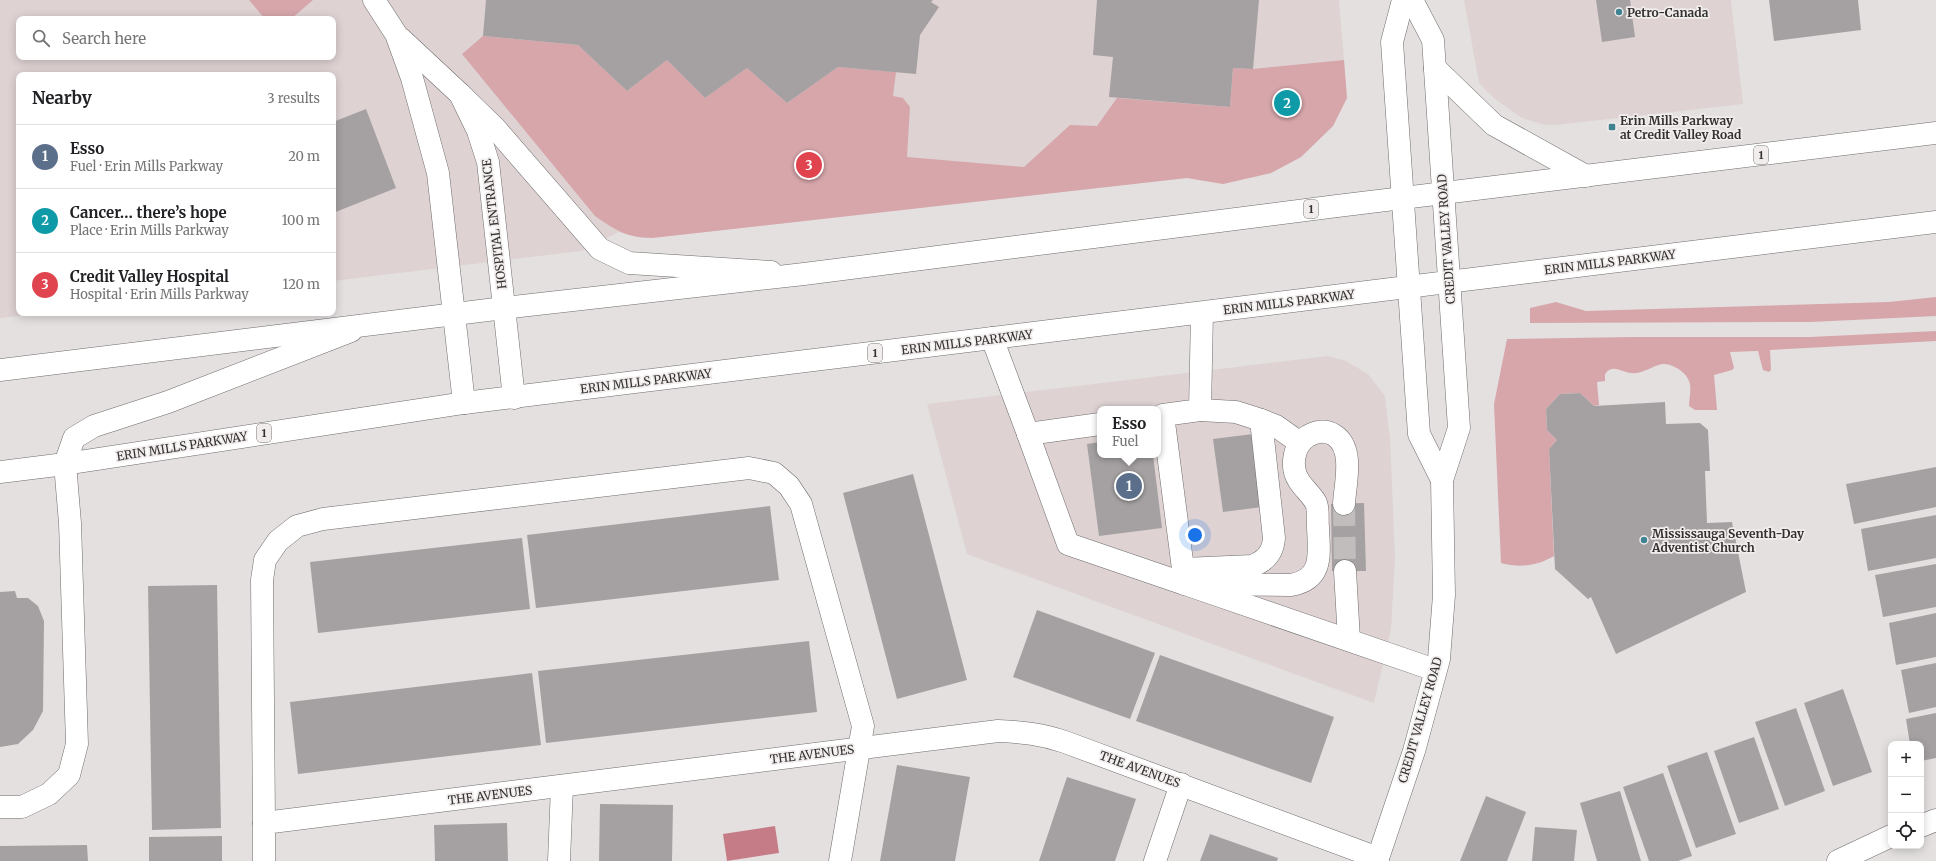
<!DOCTYPE html>
<html lang="en">
<head>
<meta charset="utf-8">
<style>
  :root { --surface:#fff; --page:#f2f2f2; --text:#202124; --muted:#757577; --line:#e0e0e0; --accent:#b45309 }
  body { margin:0; font-family:Merriweather,serif; background:var(--page); color:var(--text) }
  .controls { position:absolute; right:12px; bottom:12px; display:grid; overflow:hidden; border-radius:8px; box-shadow:0 2px 10px #0003 }
  .controls button { width:36px; height:36px; display:grid; place-items:center; padding:0; border:0; border-bottom:1px solid var(--line); background:var(--surface); color:var(--text); font:20px sans-serif }
  .you { position:absolute; left:1195px; top:535px; width:14px; height:14px; margin:-10px; border:3px solid #fff; border-radius:50%; background:#1a73e8; box-shadow:0 0 0 6px #1a73e833 }
  .badge { display:grid; place-items:center; width:26px; height:26px; border-radius:50%; background:var(--accent); color:#fff; font-size:13px; font-weight:700 }
  .pin { position:absolute; translate:-50% -50%; border:2px solid #fff; box-shadow:0 1px 4px #0006 }
  .popup { position:absolute; left:1097px; top:406px; width:64px; height:52px; box-sizing:border-box; display:grid; place-content:center; border-radius:8px; background:var(--surface); filter:drop-shadow(0 1px 3px #0005); font-size:13px; white-space:nowrap; color:var(--muted) }
  .popup b { font-size:15px; color:var(--text) }
  .popup::after { content:''; position:absolute; left:50%; top:100%; margin-left:-8px; border:8px solid transparent; border-top-color:var(--surface) }
  .list { margin:0; padding:0; list-style:none }
  h2 { display:flex; justify-content:space-between; align-items:center; height:52px; margin:0; padding:0 16px; font-size:17px }
  h2 small { font-size:13px; font-weight:400; color:var(--muted) }
  .list li { display:grid; grid-template-columns:26px 1fr auto; gap:12px; align-items:center; box-sizing:border-box; height:64px; padding:0 16px; border-top:1px solid var(--line) }
  .list b { display:block; font-size:15px; white-space:nowrap }
  .list p { margin:0; font-size:13px; white-space:nowrap; color:var(--muted) }
  .list em { font-size:13px; font-style:normal; color:var(--muted) }
  .icon { flex:none; width:22px; height:22px; fill:none; stroke:currentColor; stroke-width:2; stroke-linecap:round; stroke-linejoin:round }
  .map { position:relative; flex:none; width:1936px; height:861px; overflow:hidden }
  .search { position:absolute; background:var(--surface); box-shadow:0 2px 10px #0003; left:16px; top:16px; width:320px; height:44px; display:flex; align-items:center; gap:10px; box-sizing:border-box; padding:0 14px; border-radius:8px; color:var(--muted); font-size:15px }
  .panel { position:absolute; background:var(--surface); box-shadow:0 2px 10px #0003; left:16px; top:72px; width:320px; height:244px; border-radius:8px }
  .map>svg:first-child { display:block }
</style>
</head>
<body>
<div class="map">
<svg width="1936" height="861" viewBox="0 0 1936 861">
  <rect width="100%" height="100%" fill="#e4e0e0"/>
  <g fill="#ded2d3" fill-rule="evenodd">
    <path d="M0,0H1339L1347,98L1333,126L1301,157L1271,173L1223,184L1187,178L652,238L636,237L619,232L581,251L333,281V75H19V313H44L0,318ZM19,19H333V57H19Z"/>
    <path d="M1464,0H1731L1743,104L1556,125H1545L1522,118L1495,99L1479,83Z"/>
    <path d="M1328,356L1346,361L1368,374L1385,396L1390,440L1395,559L1391,629L1374,703L967,554L927,404ZM1100,409H1158V455H1100Z"/>
  </g>
  <g fill="#d6a6ab">
    <path d="M249,0H313L291,19H265Z"/>
    <path d="M483,36L578,45L627,91L667,60L705,98L747,68L787,103L838,67L896,72L893,96L903,98L910,107L907,157L1024,167L1070,125L1097,126L1117,98L1230,107L1233,68L1253,69L1344,60L1347,98L1333,126L1301,157L1271,173L1223,184L1187,178L652,238C625,237 617,231 595,216L462,54Z"/>
    <path d="M1936,297V316L1811,322L1530,323V308L1556,302L1586,311L1889,302Z"/>
    <path d="M1936,331V341L1770,350L1771,370L1769,372L1763,370L1758,351L1730,352L1734,368L1732,370L1714,375L1717,410H1695L1689,406C1689,399 1692,388 1689,381C1686,372 1672,363 1662,364C1653,366 1645,372 1636,373C1623,375 1614,362 1605,374V381L1597,382L1599,405L1594,406L1580,393L1560,394L1546,409L1547,430L1557,440L1549,449L1554,556C1537,566 1520,568 1501,563L1494,404L1507,339L1631,337H1810Z"/>
  </g>
  <path fill="#c67c86" d="M775,826L779,853L727,861L723,834Z"/>
  <g fill="#a5a1a2">
    <path d="M486,0H933L931,2L939,7L920,35L916,74L838,67L787,103L747,68L705,98L667,60L627,91L578,45L483,36Z"/>
    <path d="M1097,0H1259L1253,69L1233,68L1230,107L1109,97L1113,57L1093,55Z"/>
    <path d="M1596,0H1630L1635,37L1602,42Z"/>
    <path d="M1769,0H1858L1861,30L1774,41Z"/>
    <path d="M366,109L396,188L333,213V122Z"/>
    <path d="M1580,393L1594,406L1665,402L1666,424L1700,423L1708,430L1710,471H1705L1707,523L1732,522L1746,592L1616,654L1591,597L1588,599L1555,569L1549,449L1557,440L1547,430L1546,409L1560,394Z"/>
    <path d="M1253,434L1262,507L1223,512L1213,439Z"/>
    <path d="M1100,442V455H1153L1162,528L1099,536L1087,444Z"/>
    <path d="M1936,467V507L1854,524L1846,484Z"/>
    <path d="M913,474L967,680L897,699L843,493Z"/>
    <path d="M1364,503L1366,571H1332L1331,504Z"/>
    <path d="M770,506L779,580L536,608L527,535Z"/>
    <path d="M1936,515V558L1868,571L1861,529Z"/>
    <path d="M522,538L530,609L318,633L310,562Z"/>
    <path d="M1936,564V607L1883,617L1875,575Z"/>
    <path d="M217,585L221,828L152,830L148,586Z"/>
    <path d="M15,591L17,598H28L38,606L44,621L43,711L33,730L18,744L0,747V592Z"/>
    <path d="M1037,610L1155,653L1130,719L1013,677Z"/>
    <path d="M1936,613V657L1896,665L1889,623Z"/>
    <path d="M809,641L817,712L546,743L538,671Z"/>
    <path d="M1160,655L1334,717L1311,783L1136,721Z"/>
    <path d="M1936,663V707L1909,713L1901,670Z"/>
    <path d="M532,673L541,745L298,774L290,702Z"/>
    <path d="M1843,689L1872,772L1833,786L1804,703Z"/>
    <path d="M1796,708L1825,791L1785,806L1755,722Z"/>
    <path d="M1936,713V758L1921,761V744H1910L1906,719Z"/>
    <path d="M1754,737L1779,809L1739,823L1714,751Z"/>
    <path d="M1707,752L1736,834L1696,848L1667,766Z"/>
    <path d="M897,765L970,777L955,861H880Z"/>
    <path d="M1663,773L1692,856L1678,861H1649L1623,787Z"/>
    <path d="M1067,777L1136,799L1115,861H1039Z"/>
    <path d="M1620,791L1641,861H1597L1580,803Z"/>
    <path d="M1486,796L1526,812L1507,861H1460Z"/>
    <path d="M600,804L673,805L672,861H599Z"/>
    <path d="M507,823L508,861H435L434,825Z"/>
    <path d="M1535,827L1577,830L1574,861H1532Z"/>
    <path d="M1210,834L1278,858L1277,861H1200Z"/>
    <path d="M222,836V861H149V837Z"/>
    <path d="M87,845L88,861H0V846Z"/>
  </g>
  <g fill="none" stroke-linecap="round" stroke-linejoin="round">
    <path stroke="#c1bdbd" stroke-width="22" stroke-dasharray="22 11" stroke-linecap="butt" d="M1344,504L1345,571"/>
    <g stroke="#6f6b6b" stroke-width="23">
      <g id="minor">
        <path d="M374,0L396,34L412,78L438,173L464,403"/>
        <path d="M1403,0L1392,42L1419,434L1442,480"/>
        <path d="M400,38L460,94L478,131L488,162L514,398"/>
        <path d="M1435,68L1494,125L1586,176"/>
        <path d="M460,94L495,128L600,249L629,263L771,272"/>
        <path d="M1202,313L1200,410L1163,415L1185,584L1435,670"/>
        <path d="M992,338L1028,434L1100,424"/>
        <path d="M1261,420L1276,426L1300,443"/>
        <path d="M1028,434L1068,544L1185,584L1291,585C1324,579 1319,554 1318,527C1317,520 1319,510 1316,503C1312,495 1304,489 1299,481C1290,467 1293,445 1308,436C1317,431 1326,430 1334,435C1355,448 1345,484 1344,504"/>
        <path d="M1183,569L1252,566C1266,561 1273,552 1274,538L1261,420L1236,412L1200,410"/>
        <path d="M1345,571L1349,640"/>
        <path d="M0,807H22L49,794L69,775L77,744L70,523L65,464L74,438L94,426L168,402L351,331"/>
        <path d="M264,823L262,580L265,560L278,541L297,526L323,519L749,468L774,473L789,486L801,504L863,726L840,861"/>
        <path d="M1921,826L1936,820"/>
        <path d="M264,861V823L998,731C1022,732 1042,734 1065,742L1378,858"/>
        <path d="M559,861L562,786"/>
        <path d="M1155,861L1181,784"/>
        <path d="M1377,861L1414,751L1439,659L1444,595L1442,480L1459,428L1433,40L1412,0"/>
        <path d="M1838,861L1891,836"/>
      </g>
    </g>
    <g stroke="#6f6b6b" stroke-width="23">
      <g id="major">
        <path d="M0,370L504,308L804,274L1337,206L1936,133"/>
        <path d="M0,472L65,464L464,403L1936,222"/>
      </g>
    </g>
    <use href="#minor" stroke="#fff" stroke-width="22"/>
    <use href="#major" stroke="#fff" stroke-width="22"/>
  </g>
  <g fill="#3f8292" stroke="#f2eded" stroke-width="1.5">
    <circle cx="1619" cy="12" r="4"/>
    <rect x="1608" y="123" width="8" height="8" rx="2"/>
    <circle cx="1644" cy="540" r="4"/>
  </g>
  <g text-anchor="middle" dominant-baseline="central" stroke-width="3.5" stroke-linejoin="round" paint-order="stroke">
    <g fill="#f2eded" stroke="#6c6969" stroke-width="1">
      <rect x="1754" y="146" width="14" height="18" rx="3"/>
      <rect x="1304" y="200" width="14" height="18" rx="3"/>
      <rect x="868" y="344" width="14" height="18" rx="3"/>
      <rect x="257" y="424" width="14" height="18" rx="3"/>
    </g>
    <g font-size="11" font-weight="bold" fill="#333131">
      <text x="1761" y="155">1</text>
      <text x="1311" y="209">1</text>
      <text x="875" y="353">1</text>
      <text x="264" y="433">1</text>
    </g>
    <g font-size="12" font-weight="bold" fill="#333131" stroke="#f2eded" text-anchor="start">
      <text x="1627" y="12">Petro-Canada</text>
      <text x="1620" y="120">Erin Mills Parkway<tspan x="1620" dy="14">at Credit Valley Road</tspan></text>
      <text x="1652" y="533">Mississauga Seventh-Day<tspan x="1652" dy="14">Adventist Church</tspan></text>
    </g>
    <g font-size="12" fill="#333131" stroke="#f2eded">
      <text transform="translate(494 224) rotate(-97)">HOSPITAL ENTRANCE</text>
      <text transform="translate(1446 239) rotate(-94)">CREDIT VALLEY ROAD</text>
      <text transform="translate(1610 262) rotate(-7)">ERIN MILLS PARKWAY</text>
      <text transform="translate(1289 302) rotate(-7)">ERIN MILLS PARKWAY</text>
      <text transform="translate(967 342) rotate(-7)">ERIN MILLS PARKWAY</text>
      <text transform="translate(646 381) rotate(-7)">ERIN MILLS PARKWAY</text>
      <text transform="translate(182 446) rotate(-9)">ERIN MILLS PARKWAY</text>
      <text transform="translate(1420 720) rotate(-74)">CREDIT VALLEY ROAD</text>
      <text transform="translate(812 754) rotate(-7)">THE AVENUES</text>
      <text transform="translate(1140 769) rotate(20)">THE AVENUES</text>
      <text transform="translate(490 795) rotate(-7)">THE AVENUES</text>
    </g>
  </g>
</svg>
<div class="controls">
<button>+</button>
<button>−</button>
<button><svg class="icon" aria-label="locate" viewBox="0 0 24 24"><circle cx="12" cy="12" r="6"/><path d="M12 2v4M12 18v4M2 12h4M18 12h4"/></svg></button>
</div>
<div class="you"></div>
<div class="pin badge" style="left:1129px;top:486px;background:#5c6f8a">1</div>
<div class="popup"><b>Esso</b>Fuel</div>
<div class="pin badge" style="left:1287px;top:103px;background:#0f9aa8">2</div>
<div class="pin badge" style="left:809px;top:165px;background:#e0444e">3</div>
<div class="search"><svg class="icon" aria-label="search" viewBox="0 0 24 24"><circle cx="10" cy="10" r="6"/><path d="M15 15l6 6"/></svg>Search here</div>
<section class="panel">
<h2>Nearby<small>3 results</small></h2>
<ul class="list">
<li><span class="badge" style="background:#5c6f8a">1</span><div><b>Esso</b><p>Fuel · Erin Mills Parkway</p></div><em>20 m</em></li>
<li><span class="badge" style="background:#0f9aa8">2</span><div><b>Cancer… there’s hope</b><p>Place · Erin Mills Parkway</p></div><em>100 m</em></li>
<li><span class="badge" style="background:#e0444e">3</span><div><b>Credit Valley Hospital</b><p>Hospital · Erin Mills Parkway</p></div><em>120 m</em></li>
</ul>
</section>
</div>
</body>
</html>
